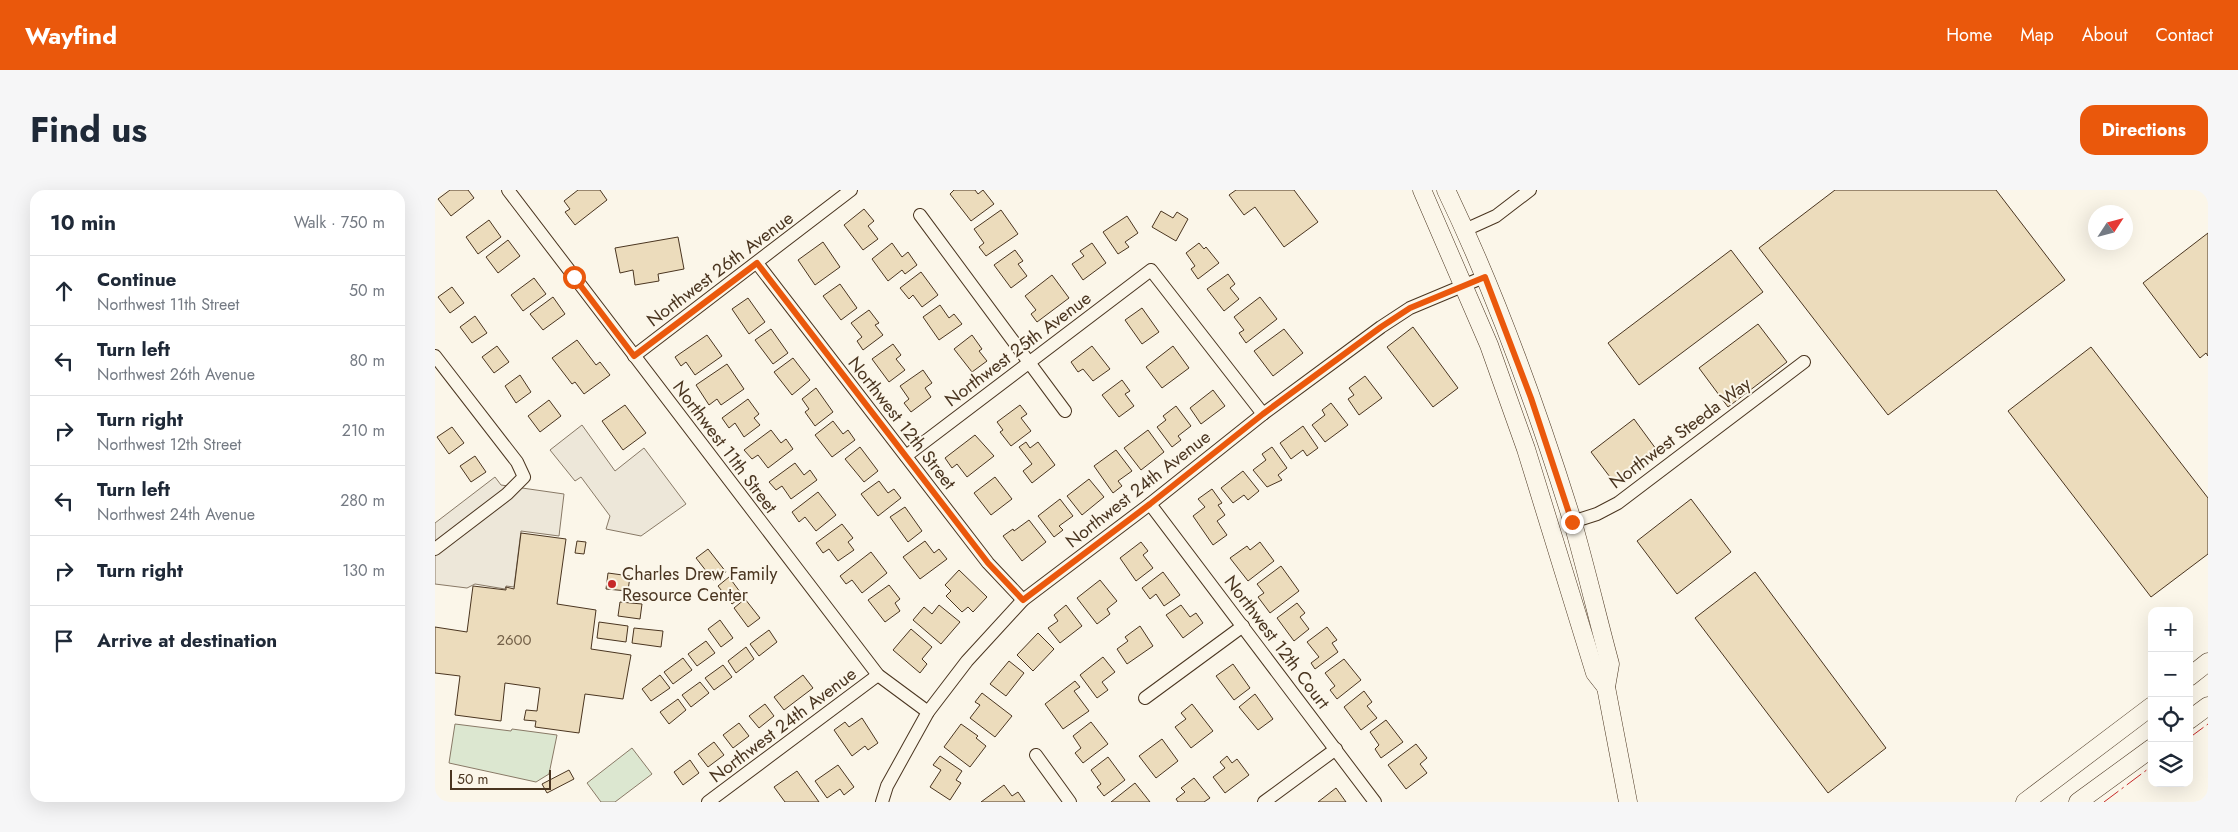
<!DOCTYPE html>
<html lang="en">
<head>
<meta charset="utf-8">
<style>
  :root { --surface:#fff; --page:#f6f6f7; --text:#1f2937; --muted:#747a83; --line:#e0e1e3; --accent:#ea580c }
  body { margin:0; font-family:Jost,sans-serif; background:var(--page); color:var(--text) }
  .controls { position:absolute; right:15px; bottom:15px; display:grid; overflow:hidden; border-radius:10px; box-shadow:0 5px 20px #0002 }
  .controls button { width:45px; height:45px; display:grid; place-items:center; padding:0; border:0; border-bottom:1px solid var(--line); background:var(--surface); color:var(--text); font:25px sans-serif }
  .compass { position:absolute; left:1653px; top:15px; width:45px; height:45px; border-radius:50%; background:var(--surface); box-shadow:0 5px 20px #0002; rotate:54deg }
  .scale { position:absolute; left:15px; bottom:12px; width:101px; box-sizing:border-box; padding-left:5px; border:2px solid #4a3520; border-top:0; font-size:14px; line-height:18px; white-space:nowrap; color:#4a3520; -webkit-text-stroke:4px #fbf6e9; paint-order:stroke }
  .stop { position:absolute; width:15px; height:15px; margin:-11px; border:4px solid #ea580c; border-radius:50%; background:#fff }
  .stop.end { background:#ea580c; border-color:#fff; box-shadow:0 1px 5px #0008 }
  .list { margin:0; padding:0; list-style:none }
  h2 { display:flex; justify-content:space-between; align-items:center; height:65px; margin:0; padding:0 20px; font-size:21px }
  h2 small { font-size:16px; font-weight:400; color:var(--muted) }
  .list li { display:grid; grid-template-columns:32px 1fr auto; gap:15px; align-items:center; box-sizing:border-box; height:70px; padding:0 20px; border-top:1px solid var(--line) }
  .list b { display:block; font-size:19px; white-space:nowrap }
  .list p { margin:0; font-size:16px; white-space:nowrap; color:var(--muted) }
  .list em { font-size:16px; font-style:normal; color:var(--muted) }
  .icon { flex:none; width:28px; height:28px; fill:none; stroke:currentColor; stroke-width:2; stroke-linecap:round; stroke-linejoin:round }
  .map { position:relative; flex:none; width:1773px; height:612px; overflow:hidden; border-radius:15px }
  header { display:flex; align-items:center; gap:30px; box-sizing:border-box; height:70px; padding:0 25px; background:var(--accent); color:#fff }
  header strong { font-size:24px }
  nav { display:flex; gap:28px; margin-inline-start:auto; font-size:18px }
  .intro { display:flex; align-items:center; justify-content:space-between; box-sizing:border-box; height:120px; padding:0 30px }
  h1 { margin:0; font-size:35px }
  .button { padding:12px 22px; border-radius:15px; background:var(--accent); color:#fff; font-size:18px; font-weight:700 }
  main { display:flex; gap:30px; padding:0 30px }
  aside { flex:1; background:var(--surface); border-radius:15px; box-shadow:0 5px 20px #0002 }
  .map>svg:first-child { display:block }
</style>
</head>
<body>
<header>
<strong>Wayfind</strong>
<nav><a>Home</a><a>Map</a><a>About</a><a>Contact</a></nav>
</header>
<div class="intro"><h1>Find us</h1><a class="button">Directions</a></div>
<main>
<aside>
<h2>10 min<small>Walk · 750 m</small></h2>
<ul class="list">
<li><svg class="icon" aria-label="ahead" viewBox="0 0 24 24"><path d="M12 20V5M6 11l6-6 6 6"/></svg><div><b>Continue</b><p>Northwest 11th Street</p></div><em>50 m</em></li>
<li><svg class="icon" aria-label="left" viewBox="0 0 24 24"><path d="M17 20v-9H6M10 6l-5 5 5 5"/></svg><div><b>Turn left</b><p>Northwest 26th Avenue</p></div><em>80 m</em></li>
<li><svg class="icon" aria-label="right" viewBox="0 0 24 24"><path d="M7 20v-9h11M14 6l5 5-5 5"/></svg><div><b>Turn right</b><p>Northwest 12th Street</p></div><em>210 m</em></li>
<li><svg class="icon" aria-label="left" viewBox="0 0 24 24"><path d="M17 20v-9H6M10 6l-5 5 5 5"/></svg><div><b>Turn left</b><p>Northwest 24th Avenue</p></div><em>280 m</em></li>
<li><svg class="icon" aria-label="right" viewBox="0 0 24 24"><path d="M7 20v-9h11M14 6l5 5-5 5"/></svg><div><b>Turn right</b></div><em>130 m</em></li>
<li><svg class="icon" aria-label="arrive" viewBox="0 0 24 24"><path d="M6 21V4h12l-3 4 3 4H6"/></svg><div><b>Arrive at destination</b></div></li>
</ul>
</aside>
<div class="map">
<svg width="1773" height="612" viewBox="0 0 1773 612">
  <rect width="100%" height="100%" fill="#fbf6e9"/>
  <g fill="#dce7d0" stroke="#887966">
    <path d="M20,534L76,541L77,539L122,545L114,584L101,592L14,573Z"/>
    <path d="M197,558L217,584L180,612H166L152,593Z"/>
  </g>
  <g fill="#ede7d9" stroke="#887966">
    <path d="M147,235L180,281L209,258L251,314L206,346L171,339L175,326L146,287L140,291L115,260Z"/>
    <path d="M60,287L66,295L129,304L124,346L86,341L79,397L71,396L70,399L40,394L32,398L0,394V333Z"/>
  </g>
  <g fill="#ecdcbc" stroke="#4a3520">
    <path d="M15,0H33L39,8L16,26L3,9Z"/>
    <path d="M143,0H165L172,10L140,35L130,22L135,19L129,11Z"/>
    <path d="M519,0H540L543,4L548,0L559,14L536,31L515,4Z"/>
    <path d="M801,0H859L883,32L849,57L820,17L809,25L794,5Z"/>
    <path d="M1400,0H1561L1630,90L1453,225L1324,58Z"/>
    <path d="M429,19L439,31L433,36L443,49L428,60L409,35Z"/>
    <path d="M566,20L583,44L551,66L544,57L549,53L539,39Z"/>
    <path d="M726,21L738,28L742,22L753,29L741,51L717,37Z"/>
    <path d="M692,26L703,43L690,52L694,57L683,64L668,42Z"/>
    <path d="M54,30L66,47L43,64L31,47Z"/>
    <path d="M1773,43V166L1771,163L1765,168L1708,93Z"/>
    <path d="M243,47L249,79L223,84L224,91L200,95L198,80L185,83L180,58Z"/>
    <path d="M73,50L85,66L63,83L51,67Z"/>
    <path d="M388,52L405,77L380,95L363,70Z"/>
    <path d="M457,53L467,67L473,62L482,75L470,84L467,80L453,91L437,69Z"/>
    <path d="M657,53L671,73L648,90L637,74L649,66L645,61Z"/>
    <path d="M764,53L769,59L771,57L784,73L763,89L756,79L760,76L751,63Z"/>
    <path d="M580,60L588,71L583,74L592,86L576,98L559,75Z"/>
    <path d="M1296,60L1328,102L1204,195L1173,153Z"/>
    <path d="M486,82L503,105L487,117L478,105L474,109L465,98Z"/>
    <path d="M793,84L800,94L795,98L804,109L789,121L772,99Z"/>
    <path d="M617,85L634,108L602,132L596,124L601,120L590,106Z"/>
    <path d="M99,88L111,104L88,121L76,105Z"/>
    <path d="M405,94L422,118L406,130L388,106Z"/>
    <path d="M17,97L29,113L15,123L3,107Z"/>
    <path d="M118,107L130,124L108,140L95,124Z"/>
    <path d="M825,107L842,129L811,153L804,143L809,140L799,127Z"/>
    <path d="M313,108L330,132L314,144L297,119Z"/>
    <path d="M505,115L514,128L519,124L527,134L504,150L488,127Z"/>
    <path d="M707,118L724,142L707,154L690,130Z"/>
    <path d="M434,120L444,133L440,135L448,145L428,160L422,151L427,147L416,133Z"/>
    <path d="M40,126L52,143L37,153L25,137Z"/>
    <path d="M1323,134L1352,172L1293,217L1264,178Z"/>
    <path d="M978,137L1023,198L998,217L952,157Z"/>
    <path d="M336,139L353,163L338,174L320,150Z"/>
    <path d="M849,139L868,163L838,186L819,161Z"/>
    <path d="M272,145L287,166L260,185L251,172L246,176L240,167Z"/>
    <path d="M537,145L547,159L544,161L552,171L537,182L519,159Z"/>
    <path d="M142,150L161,175L165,172L175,185L149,204L140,192L137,194L117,168Z"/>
    <path d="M458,154L466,165L461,169L470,180L454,192L437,169Z"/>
    <path d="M62,156L74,172L59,183L47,167Z"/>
    <path d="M657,156L675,179L658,191L648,179L643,182L636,172Z"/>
    <path d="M738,156L754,178L727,198L711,177Z"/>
    <path d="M1656,157L1773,308V364L1716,407L1573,221Z"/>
    <path d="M358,168L375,190L357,205L339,182Z"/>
    <path d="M292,174L309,199L286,215L282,209L274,215L261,195Z"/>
    <path d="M488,180L497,193L490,198L496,207L476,222L469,213L474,209L465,196Z"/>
    <path d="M85,185L96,202L81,213L70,196Z"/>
    <path d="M930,186L947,208L924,225L913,209L919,205L914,198Z"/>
    <path d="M687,190L695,201L690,204L699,216L684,227L667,205Z"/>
    <path d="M381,198L398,222L380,236L370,222L374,219L367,209Z"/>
    <path d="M778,200L790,216L766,234L755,218Z"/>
    <path d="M313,209L324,224L319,228L325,235L309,247L300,233L294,238L287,228Z"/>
    <path d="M114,210L126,226L105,242L93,226Z"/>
    <path d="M896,213L913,235L890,252L877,235L890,225L887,220Z"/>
    <path d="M190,215L211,243L188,260L167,231Z"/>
    <path d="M585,215L592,224L586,228L596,241L576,256L565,242L568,240L562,232Z"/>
    <path d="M741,216L756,236L743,246L746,250L737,257L722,237L731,230L728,226Z"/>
    <path d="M1199,229L1221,259L1178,291L1156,262Z"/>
    <path d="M398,231L408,244L413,240L420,250L397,267L380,245Z"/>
    <path d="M868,236L883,258L872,266L868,260L856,269L845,253Z"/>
    <path d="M17,237L29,253L14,264L2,247Z"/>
    <path d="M336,240L346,253L351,249L358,259L333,278L323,265L317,269L309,260Z"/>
    <path d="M713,240L729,262L706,280L689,258Z"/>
    <path d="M540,245L559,266L532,287L522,274L517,278L510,268Z"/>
    <path d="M591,252L595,258L603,252L620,275L597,293L588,281L597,274L584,257Z"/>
    <path d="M425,257L443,281L429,292L410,269Z"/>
    <path d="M837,257L852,278L843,285L847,290L832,297L818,280L831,270L827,264Z"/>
    <path d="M681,260L697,281L683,291L687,296L678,303L659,276Z"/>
    <path d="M40,266L51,282L36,292L25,276Z"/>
    <path d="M360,273L369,285L375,280L382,290L356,309L347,296L341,300L334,292Z"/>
    <path d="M808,281L824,301L813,310L809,305L798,313L786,298Z"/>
    <path d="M560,287L577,309L556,325L539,303Z"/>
    <path d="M654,289L669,307L647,325L632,306Z"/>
    <path d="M444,291L453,303L459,299L466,308L443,326L426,304Z"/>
    <path d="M777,299L787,313L783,315L790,325L782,331L792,345L778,355L758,326L770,317L763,309Z"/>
    <path d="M383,302L401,325L381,341L370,327L364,332L357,322Z"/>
    <path d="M625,309L638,326L624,336L628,340L619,347L603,326Z"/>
    <path d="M1256,309L1296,362L1242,404L1202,351Z"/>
    <path d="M470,317L487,341L473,352L455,327Z"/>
    <path d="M594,330L611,352L587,371L568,346L578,339L579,341Z"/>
    <path d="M407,334L418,348L413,352L419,360L403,371L394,359L388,363L381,353Z"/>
    <path d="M86,343L131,349L122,414L161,420L156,459L196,465L188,509L150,504L144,543L100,537L101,531L89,530L91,520L102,521L105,498L70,493L66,531L20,525L25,486L0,483V437L32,442L38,396L71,400V397L79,399Z"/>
    <path d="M142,351L151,352L149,364L140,363Z"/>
    <path d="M490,351L499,363L504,359L512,369L485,389L468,367Z"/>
    <path d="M706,352L713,361L708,365L718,378L701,391L685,368Z"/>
    <path d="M825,352L839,371L813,391L795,368L812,356L815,360Z"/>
    <path d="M273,359L291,382L279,391L261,368Z"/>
    <path d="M436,362L452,383L427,403L417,390L411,394L405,386Z"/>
    <path d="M846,376L864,401L835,423L823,407L829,403L822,394Z"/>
    <path d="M524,380L552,407L538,422L533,417L527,422L511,406L516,401L510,395Z"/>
    <path d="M728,382L745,405L729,416L721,404L715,409L707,398Z"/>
    <path d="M1320,382L1451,558L1393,603L1260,428Z"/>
    <path d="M173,383L195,386L193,401L171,399Z"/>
    <path d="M294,387L308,406L297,414L283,396Z"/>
    <path d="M665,390L682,411L672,419L675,424L662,434L642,408Z"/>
    <path d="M454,395L465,409L460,413L465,421L450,432L433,410Z"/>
    <path d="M310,409L325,428L313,437L299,418Z"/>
    <path d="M185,412L207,414L205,429L183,426Z"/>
    <path d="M862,413L870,423L865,427L874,439L859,451L842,428Z"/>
    <path d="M504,415L525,432L506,454L478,430L489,417L497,424Z"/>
    <path d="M631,415L647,436L625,453L613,438L623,431L619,425Z"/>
    <path d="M746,415L755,427L761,423L768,433L748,448L731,425Z"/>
    <path d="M285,430L298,448L286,457L273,439Z"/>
    <path d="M164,432L193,436L191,452L162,448Z"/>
    <path d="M705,436L718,456L692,474L682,459L693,451L690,447Z"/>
    <path d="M892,437L902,450L897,453L903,462L880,479L876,473L884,467L872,452Z"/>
    <path d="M199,438L228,441L226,457L197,453Z"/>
    <path d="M476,439L497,457L487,469L492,474L485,483L458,460Z"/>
    <path d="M334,440L342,452L324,466L315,454Z"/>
    <path d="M603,443L619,459L598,481L582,465Z"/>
    <path d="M271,451L280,463L262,476L253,464Z"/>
    <path d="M311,457L319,469L301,483L293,471Z"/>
    <path d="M668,467L680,482L667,492L673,500L662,508L645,485Z"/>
    <path d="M248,468L257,480L238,494L229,482Z"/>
    <path d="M909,469L926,490L902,509L895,500L900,496L890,483Z"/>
    <path d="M574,471L589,483L571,506L555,494Z"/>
    <path d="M798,474L815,498L799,510L781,486Z"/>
    <path d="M288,475L297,487L279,500L270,488Z"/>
    <path d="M225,485L235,498L216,511L207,499Z"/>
    <path d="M368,485L378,498L349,520L339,507Z"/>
    <path d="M640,491L645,497L639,501L654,521L628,539L610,514Z"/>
    <path d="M265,492L274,503L256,517L247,505Z"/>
    <path d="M929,501L937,512L932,516L942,528L926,540L909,517Z"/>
    <path d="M547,503L577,526L560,547L535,528L545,515L540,512Z"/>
    <path d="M820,504L838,529L823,540L804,517Z"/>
    <path d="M243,509L251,520L234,534L225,522Z"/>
    <path d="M330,514L339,526L324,538L314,526Z"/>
    <path d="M757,514L778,541L756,558L740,537L751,529L746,523Z"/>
    <path d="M427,528L443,553L433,560L430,556L417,566L399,540L410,532L414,537Z"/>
    <path d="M951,530L968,552L946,568L940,559L944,555L935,542Z"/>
    <path d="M656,532L673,554L648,573L640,563L646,558L638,546Z"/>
    <path d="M304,533L314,546L298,558L288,545Z"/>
    <path d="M526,534L543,546L541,548L551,556L535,577L509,557Z"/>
    <path d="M727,549L743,571L721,588L704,566Z"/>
    <path d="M279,552L289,565L273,577L263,564Z"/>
    <path d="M981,554L992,568L985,574L992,583L971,599L953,575Z"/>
    <path d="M505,566L527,581L521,590L526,593L515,610L495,597L506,580L498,575Z"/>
    <path d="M792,566L797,573L802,569L814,585L790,603L778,587L790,578L785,572Z"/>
    <path d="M673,567L690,590L669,606L662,597L666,594L656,580Z"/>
    <path d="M255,570L264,583L248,595L239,582Z"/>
    <path d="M403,575L419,597L409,605L405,599L392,608L380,591Z"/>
    <path d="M134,580L139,589L112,603L107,594Z"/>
    <path d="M362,581L384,612H350L339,597Z"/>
    <path d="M759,588L775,608L769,612H743L741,609L750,602L746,598Z"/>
    <path d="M700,593L715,612H676Z"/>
    <path d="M569,595L577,606L583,602L590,612H546Z"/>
    <path d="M901,598L911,612H883Z"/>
  </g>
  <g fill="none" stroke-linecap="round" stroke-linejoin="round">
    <g stroke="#4a3520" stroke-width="14">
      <g id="minor">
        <path d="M73,0L443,485L493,522"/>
        <path d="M485,25L630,221"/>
        <path d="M1030,40L1061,26L1095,0"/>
        <path d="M322,73L553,373L588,410"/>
        <path d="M0,166L82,272L89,287L72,304L0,359"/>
        <path d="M199,166L416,0"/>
        <path d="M471,266L716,80L828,224"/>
        <path d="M715,314L940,612"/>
        <path d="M1137,332L1162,324L1183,313L1369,172"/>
        <path d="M710,508L808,436"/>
        <path d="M601,565L635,612"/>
        <path d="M273,612L443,485"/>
        <path d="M447,612L452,596L493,522L532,471L588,410L715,314L828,224L946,137L975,118L1049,87"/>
        <path d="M829,612L901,559"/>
      </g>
    </g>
    <g stroke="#4a3520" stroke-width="19">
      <g id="secondary">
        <path d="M987,0L1054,155L1091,259L1160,483L1171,497"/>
        <path d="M1011,0C1062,106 1102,218 1137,330C1151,378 1162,426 1175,474L1171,497L1193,612"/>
        <path d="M1754,487L1773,472"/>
        <path d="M1754,530L1773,516"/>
        <path d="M1590,612L1717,516"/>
        <path d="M1643,612L1717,558"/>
      </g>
    </g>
    <use href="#minor" stroke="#fbf6e9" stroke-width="12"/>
    <use href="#secondary" stroke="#fbf6e9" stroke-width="18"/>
    <g stroke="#c62828" stroke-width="1" stroke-dasharray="18 4 2.5 4" stroke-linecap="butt">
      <path d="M1754,548L1773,534"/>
      <path d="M1669,612L1717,576"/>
    </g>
  </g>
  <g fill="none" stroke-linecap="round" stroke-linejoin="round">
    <path stroke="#ea580c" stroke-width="6" d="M139,87L199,166L322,73L553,373L588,410L715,314L828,224L946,137L975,118L1050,87L1096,208L1137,332"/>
  </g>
  <circle fill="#c62828" stroke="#fbf6e9" stroke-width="2" cx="177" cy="394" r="5"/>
  <g text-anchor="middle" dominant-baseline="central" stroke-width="4" stroke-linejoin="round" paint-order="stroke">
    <g font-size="15" fill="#725f47">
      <text x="79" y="450">2600</text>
    </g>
    <g font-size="18" fill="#4a3520" stroke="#fbf6e9">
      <text transform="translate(285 79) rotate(-37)">Northwest 26th Avenue</text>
      <text transform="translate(583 159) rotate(-37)">Northwest 25th Avenue</text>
      <text transform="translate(467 233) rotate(52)">Northwest 12th Street</text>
      <text transform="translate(1245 243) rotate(-37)">Northwest Steeda Way</text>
      <text transform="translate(290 257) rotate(53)">Northwest 11th Street</text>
      <text transform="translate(703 299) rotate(-38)">Northwest 24th Avenue</text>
      <text transform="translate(842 452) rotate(53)">Northwest 12th Court</text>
      <text transform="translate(348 535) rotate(-37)">Northwest 24th Avenue</text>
    </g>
    <g font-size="18" fill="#4a3520" stroke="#fbf6e9" text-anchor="start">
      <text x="187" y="384">Charles Drew Family<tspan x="187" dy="21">Resource Center</tspan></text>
    </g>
  </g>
</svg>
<div class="controls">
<button>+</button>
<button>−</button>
<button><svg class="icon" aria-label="locate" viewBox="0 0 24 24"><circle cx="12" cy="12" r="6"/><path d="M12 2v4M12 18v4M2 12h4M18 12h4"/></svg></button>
<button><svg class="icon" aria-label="layers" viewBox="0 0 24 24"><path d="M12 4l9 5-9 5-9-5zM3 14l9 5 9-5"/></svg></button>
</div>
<svg class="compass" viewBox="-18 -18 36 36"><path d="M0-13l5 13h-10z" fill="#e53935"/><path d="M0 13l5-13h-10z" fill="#747a83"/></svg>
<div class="scale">50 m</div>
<div class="stop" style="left:139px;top:87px"></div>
<div class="stop end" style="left:1137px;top:332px"></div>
</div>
</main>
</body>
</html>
